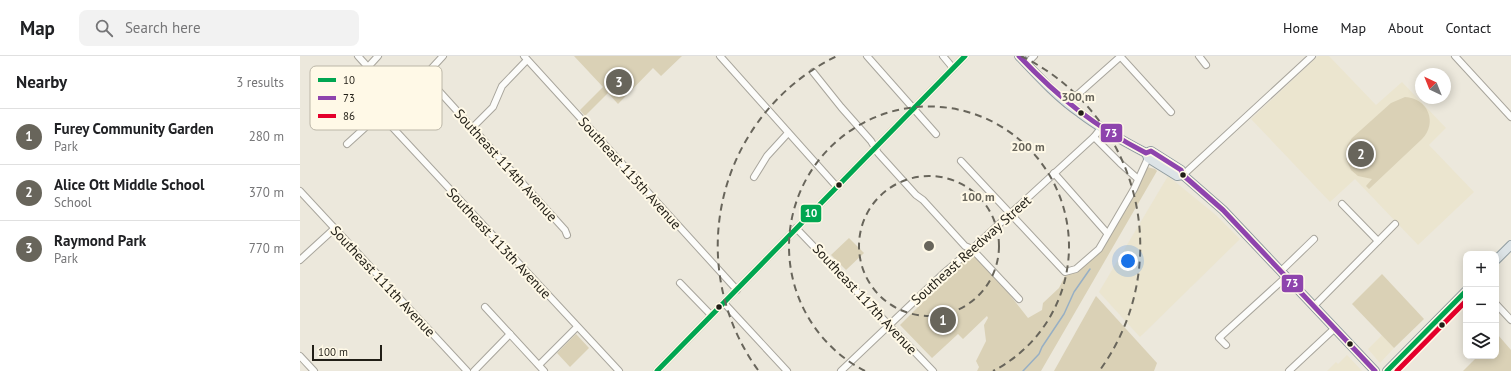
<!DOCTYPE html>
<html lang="en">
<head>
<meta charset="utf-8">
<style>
  :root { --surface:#fff; --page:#f2f2f2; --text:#202124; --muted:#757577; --line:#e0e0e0; --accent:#68655b }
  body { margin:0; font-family:"PT Sans",sans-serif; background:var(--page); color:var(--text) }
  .controls { position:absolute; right:12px; bottom:12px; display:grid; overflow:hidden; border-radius:8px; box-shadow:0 2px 10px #0003 }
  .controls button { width:36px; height:36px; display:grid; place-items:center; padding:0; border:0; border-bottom:1px solid var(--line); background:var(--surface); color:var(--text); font:20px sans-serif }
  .compass { position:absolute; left:1115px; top:12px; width:36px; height:36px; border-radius:50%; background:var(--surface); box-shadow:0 2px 10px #0003; rotate:317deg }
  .scale { position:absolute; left:12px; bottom:10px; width:70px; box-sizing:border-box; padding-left:4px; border:2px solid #211e16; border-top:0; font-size:11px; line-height:14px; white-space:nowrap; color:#211e16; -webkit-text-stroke:3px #fff9e7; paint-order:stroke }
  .you { position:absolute; left:828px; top:205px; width:14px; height:14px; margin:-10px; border:3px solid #fff; border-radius:50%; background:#1a73e8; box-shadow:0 0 0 6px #1a73e833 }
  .badge { display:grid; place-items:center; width:26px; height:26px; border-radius:50%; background:var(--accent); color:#fff; font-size:13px; font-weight:700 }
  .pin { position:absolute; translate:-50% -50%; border:2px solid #fff; box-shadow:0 1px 4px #0006 }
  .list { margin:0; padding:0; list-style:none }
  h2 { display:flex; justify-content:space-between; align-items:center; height:52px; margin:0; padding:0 16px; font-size:17px }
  h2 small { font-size:13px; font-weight:400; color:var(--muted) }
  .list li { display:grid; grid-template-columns:26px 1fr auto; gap:12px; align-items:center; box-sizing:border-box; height:56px; padding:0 16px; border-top:1px solid var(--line) }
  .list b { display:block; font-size:15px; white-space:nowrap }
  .list p { margin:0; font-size:13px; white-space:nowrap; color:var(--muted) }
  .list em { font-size:13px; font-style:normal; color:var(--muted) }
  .icon { flex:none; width:22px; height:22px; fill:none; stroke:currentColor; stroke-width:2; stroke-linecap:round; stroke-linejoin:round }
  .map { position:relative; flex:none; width:1211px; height:315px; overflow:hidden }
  header { display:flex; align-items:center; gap:24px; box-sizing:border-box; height:56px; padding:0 20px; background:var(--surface); border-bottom:1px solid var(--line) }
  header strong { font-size:19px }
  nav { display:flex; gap:22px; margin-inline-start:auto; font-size:14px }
  .search { width:280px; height:36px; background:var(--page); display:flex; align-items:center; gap:10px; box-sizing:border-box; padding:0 14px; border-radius:8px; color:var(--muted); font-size:15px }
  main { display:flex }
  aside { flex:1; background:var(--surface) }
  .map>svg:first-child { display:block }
</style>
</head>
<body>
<header>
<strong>Map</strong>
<div class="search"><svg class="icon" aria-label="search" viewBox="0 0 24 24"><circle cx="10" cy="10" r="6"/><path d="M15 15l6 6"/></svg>Search here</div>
<nav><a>Home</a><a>Map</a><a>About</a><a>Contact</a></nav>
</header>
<main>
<aside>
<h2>Nearby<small>3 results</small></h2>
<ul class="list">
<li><span class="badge">1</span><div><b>Furey Community Garden</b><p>Park</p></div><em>280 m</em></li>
<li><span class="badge">2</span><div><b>Alice Ott Middle School</b><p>School</p></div><em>370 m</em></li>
<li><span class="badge">3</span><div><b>Raymond Park</b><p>Park</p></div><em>770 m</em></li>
</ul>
</aside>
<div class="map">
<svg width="1211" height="315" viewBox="0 0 1211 315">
  <rect width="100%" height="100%" fill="#ece8dc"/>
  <g fill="#ebe5cf">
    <path d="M1018,0H1029L1076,49L1102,26L1146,72L1129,89L1174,136L1118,189L1055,123L1030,146L951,63Z"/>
    <path d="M868,120L917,160L940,183L840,281L799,236Z"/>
    <path d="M1082,279L1094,292L1080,307L1068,293Z"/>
    <path d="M1047,299L1062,315H1027L1036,306L1038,308Z"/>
  </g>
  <g fill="#dad1b6">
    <path d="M274,0H382L361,20L353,12L318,48L308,37L285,60L280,54L303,31Z"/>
    <path d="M1105,41C1128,42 1138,67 1122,83L1069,133L1066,130L1072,123L1058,120L1051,114L1046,103L1047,90L1052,82L1091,47Z"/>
    <path d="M847,111L855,113L857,115L741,315H677L679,311L676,305L686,285L684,269L688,262L687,260L663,283L658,278L632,302L600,269L642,227L641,224L652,213L673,199L698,224L728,262L742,254L743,247L759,232L765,220L787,207L799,196L842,123Z"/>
    <path d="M549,182L564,197L546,214L531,199Z"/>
    <path d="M1082,218L1124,263L1094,292L1052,248Z"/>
    <path d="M796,240L857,307L854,315H754Z"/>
    <path d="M276,278L289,292L270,311L257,297Z"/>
    <path d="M1198,279L1211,294V315H1163L1178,300H1196V281Z"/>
  </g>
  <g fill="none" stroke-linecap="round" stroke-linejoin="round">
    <path stroke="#97afc4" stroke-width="1.5" d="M723,315L739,298L742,291L764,258L774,236L790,213"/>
    <g stroke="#a8a59c" stroke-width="8">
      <g id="minor">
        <path d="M143,0L131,13L128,21L129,24L255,163L265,174L267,179"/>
        <path d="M224,0L437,234"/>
        <path d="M420,0L537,131"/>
        <path d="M567,0L636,78"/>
        <path d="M643,0L653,12"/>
        <path d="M820,0L871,56"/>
        <path d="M899,0L906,9"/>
        <path d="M1155,0L1211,61"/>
        <path d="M726,8L734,0"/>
        <path d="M68,11L78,0"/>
        <path d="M513,16L541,51L571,85L578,97L616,139L623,144L665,190L672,193L719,243"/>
        <path d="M767,48L821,0"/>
        <path d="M80,58L319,315"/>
        <path d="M172,72L193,51L202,30L227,4"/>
        <path d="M794,81L820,107L838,123"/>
        <path d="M47,88L80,58V55L95,41L58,0"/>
        <path d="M661,105L765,216L776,213L799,193L834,133L848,102"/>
        <path d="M754,117L807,177"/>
        <path d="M883,119L1012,0"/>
        <path d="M454,121L467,100L488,77"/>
        <path d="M0,135L167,315"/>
        <path d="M1042,148L1078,185"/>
        <path d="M496,172L633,315"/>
        <path d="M0,204L35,172"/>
        <path d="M981,215L1014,183"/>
        <path d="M380,227L411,259"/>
        <path d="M424,247L487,315"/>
        <path d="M1196,248L1211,264"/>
        <path d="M1014,250L1095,168"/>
        <path d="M185,251L244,315"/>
        <path d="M926,289L919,282L986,221"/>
        <path d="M0,300L14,315"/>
        <path d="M239,309L277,271"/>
        <path d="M174,315L210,278"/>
        <path d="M357,315L665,0"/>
        <path d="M541,315L645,216L672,193L794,81L801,72"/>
        <path d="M989,315L1035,272"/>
      </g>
    </g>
    <g stroke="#919da1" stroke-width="10">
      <g id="major">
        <path d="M719,0C738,20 757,41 780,57C801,73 823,85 846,97L851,95L881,114L883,119L923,154L1075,315"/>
        <path d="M846,97L848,102L877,120L883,119"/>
        <path d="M1196,204L1211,189"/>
        <path d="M1087,315L1166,235"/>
      </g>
    </g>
    <use href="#minor" stroke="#fcfcfa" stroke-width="6"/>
    <use href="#major" stroke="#dce3e6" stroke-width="8"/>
    <g stroke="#fff9e7" stroke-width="8">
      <g id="bus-1">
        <path d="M357,315L665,0"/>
        <path d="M1087,315L1166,235"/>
      </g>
    </g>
    <g stroke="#fff9e7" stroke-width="8">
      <path id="bus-2" d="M719,0C759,42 794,70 846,97L851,95L881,114L883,119L923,154L1075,315"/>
    </g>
    <g stroke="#fff9e7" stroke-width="8">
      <path id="bus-3" d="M1097,315L1166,245"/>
    </g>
    <use href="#bus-1" stroke="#00a651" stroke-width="5"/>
    <use href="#bus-2" stroke="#8e44ad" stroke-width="5"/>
    <use href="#bus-3" stroke="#e4002b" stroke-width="5"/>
  </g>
  <g fill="none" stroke="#68655b" stroke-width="2" stroke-dasharray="7 5">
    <circle cx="629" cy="190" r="70"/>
    <path d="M565 315A140 140 0 1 1 693 315"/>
    <path d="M458 314A211 211 0 0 1 537 0M721 0A211 211 0 0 1 800 314"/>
  </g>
  <g fill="#211e16" stroke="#fff9e7" stroke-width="1.5">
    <circle cx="781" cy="57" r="3.5"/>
    <circle cx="883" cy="119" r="3.5"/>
    <circle cx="539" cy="129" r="3.5"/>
    <circle cx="419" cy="251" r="3.5"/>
    <circle cx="1142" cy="269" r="3.5"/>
    <circle cx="1050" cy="288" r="3.5"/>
  </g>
  <g text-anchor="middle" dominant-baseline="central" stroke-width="4" stroke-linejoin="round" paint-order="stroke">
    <g font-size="14" fill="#211e16" stroke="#fff9e7">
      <text transform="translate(206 109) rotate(48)">Southeast 114th Avenue</text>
      <text transform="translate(330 117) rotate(48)">Southeast 115th Avenue</text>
      <text transform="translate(199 187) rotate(47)">Southeast 113th Avenue</text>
      <text transform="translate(671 194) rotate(-42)">Southeast Reedway Street</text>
      <text transform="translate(83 225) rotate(47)">Southeast 111th Avenue</text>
      <text transform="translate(565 243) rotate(47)">Southeast 117th Avenue</text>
    </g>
  </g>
  <rect x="10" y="10" width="132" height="64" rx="6" fill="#fff9e7" stroke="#bcb7a8" stroke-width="1"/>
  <rect x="18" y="22" width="18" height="4" fill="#00a651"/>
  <rect x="18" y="40" width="18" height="4" fill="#8e44ad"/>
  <rect x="18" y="58" width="18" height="4" fill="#e4002b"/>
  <g font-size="11" fill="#211e16">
    <text x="43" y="28">10</text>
    <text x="43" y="46">73</text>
    <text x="43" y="64">86</text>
  </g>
  <circle cx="629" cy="190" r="6" fill="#68655b" stroke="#fff9e7" stroke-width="2"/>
  <g font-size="12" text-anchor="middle" font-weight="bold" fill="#68655b" stroke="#fff9e7" stroke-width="4" stroke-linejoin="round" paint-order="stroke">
    <text x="778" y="45">300 m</text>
    <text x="728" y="95">200 m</text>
    <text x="678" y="145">100 m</text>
  </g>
  <g stroke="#fff9e7" stroke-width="1.5">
    <rect x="800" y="67" width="23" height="20" rx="4" fill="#8e44ad"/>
    <rect x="500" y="148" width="22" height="19" rx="4" fill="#00a651"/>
    <rect x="981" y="218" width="23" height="19" rx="4" fill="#8e44ad"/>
  </g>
  <g font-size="11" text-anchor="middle" font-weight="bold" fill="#fff">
    <text x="811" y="81">73</text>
    <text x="511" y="161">10</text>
    <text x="992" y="231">73</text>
  </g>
</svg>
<div class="controls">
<button>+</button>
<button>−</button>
<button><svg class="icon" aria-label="layers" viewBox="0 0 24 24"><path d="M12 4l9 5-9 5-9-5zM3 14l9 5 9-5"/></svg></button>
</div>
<svg class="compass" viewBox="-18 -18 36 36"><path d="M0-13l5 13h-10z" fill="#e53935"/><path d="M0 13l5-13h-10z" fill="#757577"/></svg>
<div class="scale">100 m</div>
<div class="you"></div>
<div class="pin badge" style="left:643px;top:264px">1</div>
<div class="pin badge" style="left:1061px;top:98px">2</div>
<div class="pin badge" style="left:319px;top:26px">3</div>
</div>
</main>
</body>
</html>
